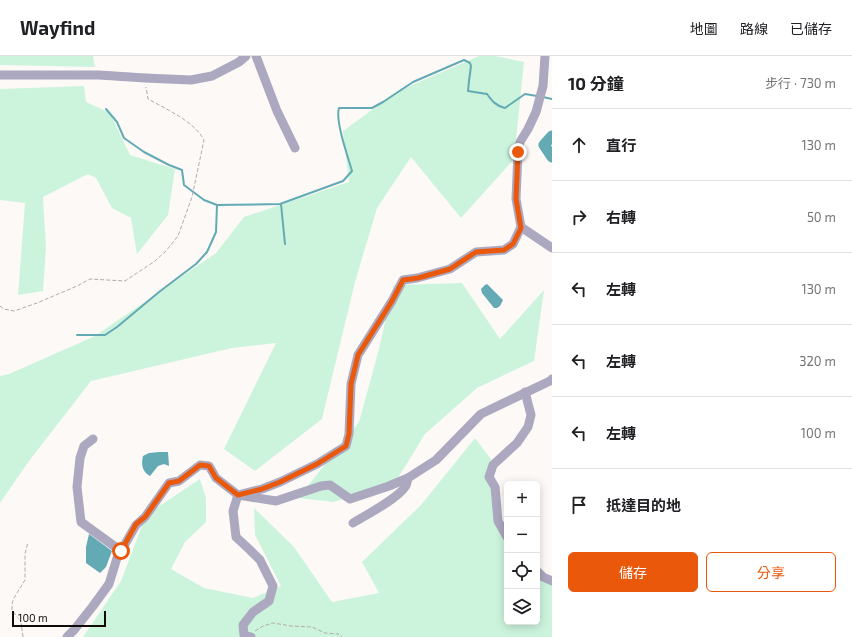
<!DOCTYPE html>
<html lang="zh-TW">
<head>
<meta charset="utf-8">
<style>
  :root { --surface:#fff; --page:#f2f2f2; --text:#202124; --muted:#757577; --line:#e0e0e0; --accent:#ea580c }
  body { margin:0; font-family:"Exo 2","Noto Sans TC",sans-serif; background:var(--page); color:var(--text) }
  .controls { position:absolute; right:12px; bottom:12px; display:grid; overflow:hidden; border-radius:6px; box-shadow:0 2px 10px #0003 }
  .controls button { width:36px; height:36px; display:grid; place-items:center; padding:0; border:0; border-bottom:1px solid var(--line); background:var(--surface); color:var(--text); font:20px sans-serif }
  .scale { position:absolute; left:12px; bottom:10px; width:94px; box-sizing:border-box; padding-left:4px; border:2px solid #110b08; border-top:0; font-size:11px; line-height:14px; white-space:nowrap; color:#110b08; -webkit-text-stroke:3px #fdf9f7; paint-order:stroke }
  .stop { position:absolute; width:12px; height:12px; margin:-9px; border:3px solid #ea580c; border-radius:50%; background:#fff }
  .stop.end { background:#ea580c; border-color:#fff; box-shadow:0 1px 4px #0008 }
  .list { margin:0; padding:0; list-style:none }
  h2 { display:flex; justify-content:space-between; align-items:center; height:52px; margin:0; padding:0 16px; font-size:17px }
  h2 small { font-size:13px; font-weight:400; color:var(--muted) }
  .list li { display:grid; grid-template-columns:26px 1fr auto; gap:12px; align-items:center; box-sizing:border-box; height:72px; padding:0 16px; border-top:1px solid var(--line) }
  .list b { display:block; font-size:15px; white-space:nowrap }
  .list em { font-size:13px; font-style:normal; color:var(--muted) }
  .actions { display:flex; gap:8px; padding:12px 16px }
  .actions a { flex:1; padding:9px 0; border:1px solid var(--accent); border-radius:6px; text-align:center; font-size:14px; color:var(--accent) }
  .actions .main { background:var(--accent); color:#fff }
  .icon { flex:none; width:22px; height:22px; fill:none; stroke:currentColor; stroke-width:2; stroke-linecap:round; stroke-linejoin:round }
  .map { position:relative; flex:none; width:552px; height:581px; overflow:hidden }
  header { display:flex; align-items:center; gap:24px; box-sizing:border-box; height:56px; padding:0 20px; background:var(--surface); border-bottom:1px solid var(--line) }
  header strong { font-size:19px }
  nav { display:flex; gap:22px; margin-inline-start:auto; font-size:14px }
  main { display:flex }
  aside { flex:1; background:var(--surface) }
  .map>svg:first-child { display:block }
</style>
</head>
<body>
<header>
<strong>Wayfind</strong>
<nav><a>地圖</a><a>路線</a><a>已儲存</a></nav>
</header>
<main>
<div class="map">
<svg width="552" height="581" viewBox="0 0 552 581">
  <rect width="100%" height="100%" fill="#fdf9f7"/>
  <g fill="#ccf4dd">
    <path d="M0,0H93L95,11L0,9Z"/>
    <path d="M479,0H495L524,6L514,103L461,162L411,101L377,152L355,226L322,363L255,415L224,393L276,287L232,292L91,325L29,405L0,447V320L9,318L95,280L216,197L244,161L349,126L343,75L398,35Z"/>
    <path d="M84,30L86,46L110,57L130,99L175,113L168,159L137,198L131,162L112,152L96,122L88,118L43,141L46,192L43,235L18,239L25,147L0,144V33Z"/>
    <path d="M462,227L500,283L544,234L534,305L477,332L425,378L393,430L333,446L298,442L359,366L379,293L390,243L394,229Z"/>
    <path d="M475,382L491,403L507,492V566H537V516L552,527V581H83L121,525L146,459L200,423L206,442V466L185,486L171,513L204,532L253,542L281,530L255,479L254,452L294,491L332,546L379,537L362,506L421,449Z"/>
  </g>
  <g fill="#63aab5">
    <path d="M487,228L503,244L500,250L497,252H494L482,237L481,233L485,229Z"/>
    <path d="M159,396H168L169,410L164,408L158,410L150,420C142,416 141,408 143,400L149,397Z"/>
    <path d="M89,478L112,495L106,511L100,517L86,507V491Z"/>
  </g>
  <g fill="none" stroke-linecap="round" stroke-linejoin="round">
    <g stroke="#63aab5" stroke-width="2">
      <path d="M543,41L552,43"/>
      <path d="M106,53L117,66L124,82L144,96L169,109L182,114L184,129L204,144L217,149L280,148L343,125L352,115C348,101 335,65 339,52H372L383,46L413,26L464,4L470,7L471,10L469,25L468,35L487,38C492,45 496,50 505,52L525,38L537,40"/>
      <path d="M281,148L285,188"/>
      <path d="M77,279H105L117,271L159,236L196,208L207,196L216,176L217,149"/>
    </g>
    <path stroke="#63aab5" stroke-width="11" d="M552,80L544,89L552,101"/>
    <g stroke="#b0aca9" stroke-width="1" stroke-dasharray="4 2" stroke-linecap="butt">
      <path d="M0,250L4,253L14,255L37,247L77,230L90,223L125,225L155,205L166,195L178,180L192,141L204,84C195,66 166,53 148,43L146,31"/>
      <path d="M255,575L263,570L273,567L291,570L312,571L325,577L338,578L342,581"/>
      <path d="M23,581L21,566L12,554V548L14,542L25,524V498L28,486"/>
    </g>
    <g stroke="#aca8bf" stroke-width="9">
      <path d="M256,0L277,55L295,92"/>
      <path d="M0,19H99L145,22L191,24L212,20L239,6L246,0"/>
      <path d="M521,171L552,192"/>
      <path d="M93,383L84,390L80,402L77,431L81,466L121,495"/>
      <path d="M353,467C366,459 397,443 405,431C407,429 407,426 408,422"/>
      <path d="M507,481L498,465L495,431L489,421L493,409L517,387L528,371L531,359L525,336"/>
      <path d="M537,515L543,521L552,525"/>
      <path d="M67,581L74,574L93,550L109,528L117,502L136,469L145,461L169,427L179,425L200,409L209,410L216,422L238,439L276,445L321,430L330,429L350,443L389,430L408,422L436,404L481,358L552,324V323"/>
      <path d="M251,581L244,579L243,569L253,556L269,545L273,530L260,504L250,494L236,481L233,455L238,439L262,433L280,426L317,408L346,390L349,378L351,328L358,299L392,245L403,224L417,222L450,213L476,196L504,194L513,188L521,171L516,143L518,96L520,86L528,73L536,56L543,30L545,0"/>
    </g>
  </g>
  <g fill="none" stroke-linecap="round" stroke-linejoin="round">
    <path stroke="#ea580c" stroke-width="5" d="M121,495L136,468L145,461L169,427L179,425L200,409L209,410L216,422L238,439L262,433L280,426L317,408L346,390L349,378L351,328L358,299L392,245L403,224L418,222L450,213L476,196L504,194L513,188L521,172L516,143L518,96"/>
  </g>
</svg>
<div class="controls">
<button>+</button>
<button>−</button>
<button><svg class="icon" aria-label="locate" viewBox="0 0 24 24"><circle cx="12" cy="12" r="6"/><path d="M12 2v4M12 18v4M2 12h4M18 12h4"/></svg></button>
<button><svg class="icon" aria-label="layers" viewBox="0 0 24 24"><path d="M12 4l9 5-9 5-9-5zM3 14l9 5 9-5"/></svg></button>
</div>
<div class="scale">100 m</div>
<div class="stop" style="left:121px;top:495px"></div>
<div class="stop end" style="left:518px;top:96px"></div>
</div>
<aside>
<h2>10 分鐘<small>步行 · 730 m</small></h2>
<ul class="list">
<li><svg class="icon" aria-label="ahead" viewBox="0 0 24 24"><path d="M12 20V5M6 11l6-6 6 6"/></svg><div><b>直行</b></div><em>130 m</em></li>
<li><svg class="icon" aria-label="right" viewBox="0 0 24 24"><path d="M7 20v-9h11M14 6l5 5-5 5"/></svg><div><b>右轉</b></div><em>50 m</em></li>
<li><svg class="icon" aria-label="left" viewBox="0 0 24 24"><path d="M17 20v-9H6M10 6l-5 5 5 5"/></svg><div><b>左轉</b></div><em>130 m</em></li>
<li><svg class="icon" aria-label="left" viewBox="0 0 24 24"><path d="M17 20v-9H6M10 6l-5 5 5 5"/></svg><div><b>左轉</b></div><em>320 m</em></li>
<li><svg class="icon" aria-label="left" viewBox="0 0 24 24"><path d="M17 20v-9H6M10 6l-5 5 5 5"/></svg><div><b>左轉</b></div><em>100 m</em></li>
<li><svg class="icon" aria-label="arrive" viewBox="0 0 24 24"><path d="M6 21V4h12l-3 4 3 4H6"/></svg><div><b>抵達目的地</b></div></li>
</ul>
<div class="actions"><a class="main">儲存</a><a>分享</a></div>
</aside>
</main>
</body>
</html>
